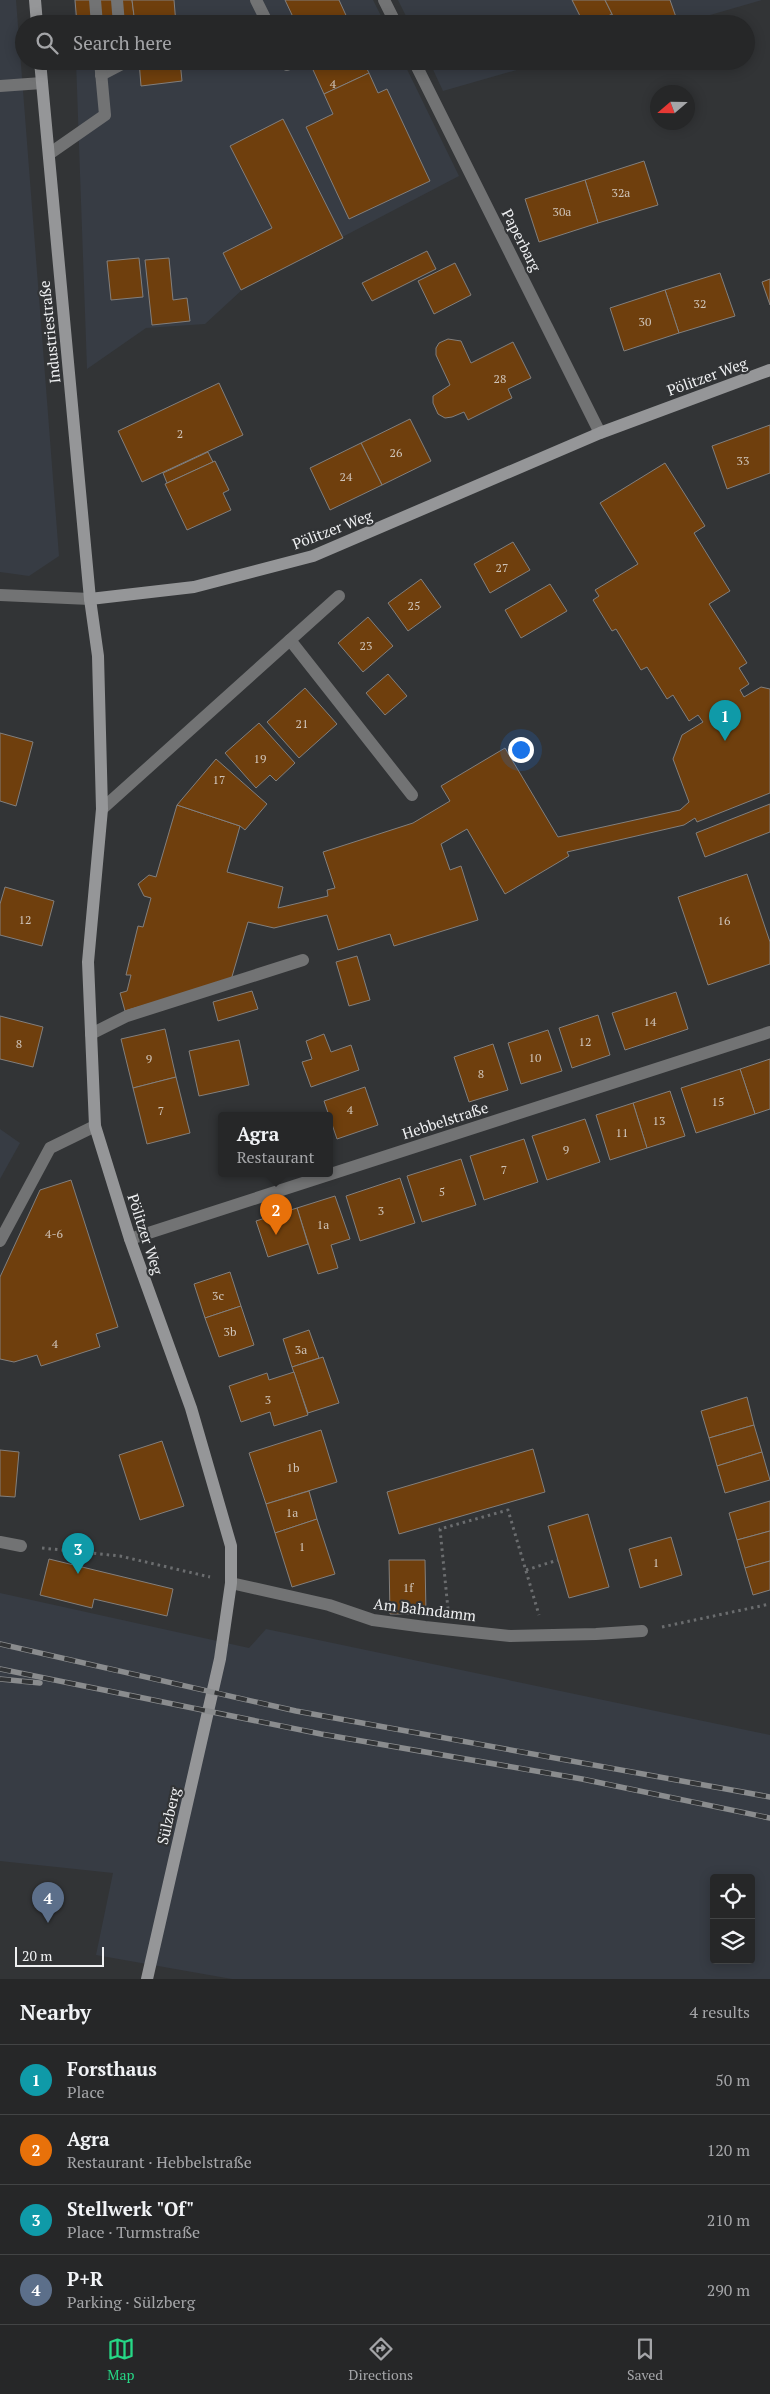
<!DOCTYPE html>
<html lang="en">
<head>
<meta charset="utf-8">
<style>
  :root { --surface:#262728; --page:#323334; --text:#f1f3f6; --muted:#a4a5a8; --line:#424445; --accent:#26d886 }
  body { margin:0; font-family:"PT Serif",serif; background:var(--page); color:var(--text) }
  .controls { position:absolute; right:15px; bottom:15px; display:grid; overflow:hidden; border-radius:5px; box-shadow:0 2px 12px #0003 }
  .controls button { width:45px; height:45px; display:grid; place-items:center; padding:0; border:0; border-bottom:1px solid var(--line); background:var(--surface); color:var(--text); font:25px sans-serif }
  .compass { position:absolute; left:650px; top:85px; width:45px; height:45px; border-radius:50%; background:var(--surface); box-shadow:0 2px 12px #0003; rotate:250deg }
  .scale { position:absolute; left:15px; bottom:12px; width:89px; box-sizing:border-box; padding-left:5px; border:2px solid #eff0f2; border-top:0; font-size:14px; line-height:18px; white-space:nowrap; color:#eff0f2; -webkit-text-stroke:4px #323436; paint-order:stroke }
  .you { position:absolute; left:520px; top:749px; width:18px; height:18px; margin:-12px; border:4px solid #fff; border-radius:50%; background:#1a73e8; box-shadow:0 0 0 8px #1a73e833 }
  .badge { display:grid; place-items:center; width:32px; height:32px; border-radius:50%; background:var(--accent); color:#fff; font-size:16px; font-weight:700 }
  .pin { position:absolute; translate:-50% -41px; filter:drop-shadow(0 1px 2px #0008) }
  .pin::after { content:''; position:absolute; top:26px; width:18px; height:15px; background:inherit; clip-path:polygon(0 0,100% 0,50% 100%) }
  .popup { position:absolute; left:218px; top:1112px; width:115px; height:65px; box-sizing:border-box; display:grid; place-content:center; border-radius:5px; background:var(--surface); filter:drop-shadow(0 1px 4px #0005); font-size:16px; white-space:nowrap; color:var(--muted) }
  .popup b { font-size:19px; color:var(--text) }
  .popup::after { content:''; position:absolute; left:50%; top:100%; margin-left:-10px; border:10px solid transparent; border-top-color:var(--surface) }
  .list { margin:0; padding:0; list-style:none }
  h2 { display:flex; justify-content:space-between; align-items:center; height:65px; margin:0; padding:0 20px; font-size:21px }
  h2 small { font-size:16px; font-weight:400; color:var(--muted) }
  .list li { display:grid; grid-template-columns:32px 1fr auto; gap:15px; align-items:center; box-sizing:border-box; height:70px; padding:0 20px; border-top:1px solid var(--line) }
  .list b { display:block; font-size:19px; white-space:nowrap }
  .list p { margin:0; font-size:16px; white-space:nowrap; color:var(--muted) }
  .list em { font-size:16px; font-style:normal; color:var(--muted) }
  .icon { flex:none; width:28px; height:28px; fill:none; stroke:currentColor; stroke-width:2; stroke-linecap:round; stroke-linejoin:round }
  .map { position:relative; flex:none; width:770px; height:1979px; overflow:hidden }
  .search { position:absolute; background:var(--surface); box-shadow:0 2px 12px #0003; left:15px; right:15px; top:15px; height:55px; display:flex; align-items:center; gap:12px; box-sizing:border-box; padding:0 18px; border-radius:28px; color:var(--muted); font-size:19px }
  .sheet { height:345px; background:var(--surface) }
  nav { display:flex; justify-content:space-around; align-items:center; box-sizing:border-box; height:70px; border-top:1px solid var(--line); background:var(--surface); font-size:14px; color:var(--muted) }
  nav a { display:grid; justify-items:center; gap:2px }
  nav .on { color:var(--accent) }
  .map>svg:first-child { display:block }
</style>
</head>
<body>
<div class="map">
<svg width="770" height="1979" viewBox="0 0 770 1979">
  <rect width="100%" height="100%" fill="#323436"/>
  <g fill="#373c44" fill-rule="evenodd">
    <path d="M0,0H16L59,556L29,576L0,572Z"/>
    <path d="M74,0H373L385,24H75Z"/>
    <path d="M398,0H762L679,24H410Z"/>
    <path d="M76,61H403L459,176L243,289L205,324L146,328L87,369Z"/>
    <path d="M429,61H548L443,91Z"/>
    <path d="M0,1129L20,1143L0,1179Z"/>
    <path d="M0,1593L249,1648L266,1629L770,1735V1979H232L96,1955L113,1873L0,1861ZM714,1878H751V1960H714Z"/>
  </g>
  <g fill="#6f3f0d" stroke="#827f7d">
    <path d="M75,0H132L135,24H77Z"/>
    <path d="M132,0H174L176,24H135Z"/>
    <path d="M285,0H339L350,24H278L293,17Z"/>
    <path d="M572,0H605L612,14L592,24H584Z"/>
    <path d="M605,0H670L677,20L666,24H617Z"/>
    <path d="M139,61H180L182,81L141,86Z"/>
    <path d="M309,61H363L369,73L324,94Z"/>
    <path d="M369,73L378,93L387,89L430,181L349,219L306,127L333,114L324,94Z"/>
    <path d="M283,119L343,238L241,290L223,253L272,228L230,146Z"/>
    <path d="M644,161L658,205L598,223L585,180Z"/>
    <path d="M585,180L598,223L539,242L525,199Z"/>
    <path d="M427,251L436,269L372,301L362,283Z"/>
    <path d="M139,258L143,297L111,300L107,261Z"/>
    <path d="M169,258L173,300L187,298L190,321L152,325L145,260Z"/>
    <path d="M455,263L471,295L434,314L418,281Z"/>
    <path d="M720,273L735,316L679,333L665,290Z"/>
    <path d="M770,279V305L762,282Z"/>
    <path d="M665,290L679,333L624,351L610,308Z"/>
    <path d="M448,339L461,341L471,363L513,342L531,378L508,389L512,398L468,420L464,412L452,417L445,418L438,414L433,403V396L450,385L436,355V348L439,343Z"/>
    <path d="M219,383L243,435L142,482L118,431Z"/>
    <path d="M410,419L431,461L382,485L361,443Z"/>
    <path d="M770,425V473L727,489L712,446Z"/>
    <path d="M361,443L382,485L330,510L310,468Z"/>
    <path d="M208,452L213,462L167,483L163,473Z"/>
    <path d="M215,461L229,490L223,493L231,510L187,530L165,484Z"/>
    <path d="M665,463L705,526L694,533L730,591L709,604L747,663L739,668L749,684L740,690L744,697L761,687L770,689V793L697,822L695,818L684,825L567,852L569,856L505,894L467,829L441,844L450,870L461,866L478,920L394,946L390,934L338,950L327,915L274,928L248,922L231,980L125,1011L120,993L127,991L131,975H126L138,926L143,927L151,898L144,896L138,884L149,875L156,877L177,805L240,826L227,872L283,887L278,908L328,896L327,890L335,888L323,852L413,823L450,801L441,786L505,748L558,837L680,810L689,802L673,759L682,735L703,722L698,715L689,721L673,695L667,699L647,667L641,670L616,629L612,631L593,600L599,596L595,590L638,564L600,503Z"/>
    <path d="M513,542L530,570L490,593L474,564Z"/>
    <path d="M421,579L441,607L408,631L388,603Z"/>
    <path d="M550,584L567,611L521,638L505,610Z"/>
    <path d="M368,617L393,646L363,672L338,643Z"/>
    <path d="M388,674L407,696L385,715L366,693Z"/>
    <path d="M305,688L337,724L299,758L267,722Z"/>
    <path d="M259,723L295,763L276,781L270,775L256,788L225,753Z"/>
    <path d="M0,733L33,742L16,806L0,801Z"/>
    <path d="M216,759L267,804L245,830L240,826L177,805Z"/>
    <path d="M770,804V832L705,857L696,833Z"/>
    <path d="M747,874L770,942V964L708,985L678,897Z"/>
    <path d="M5,887L54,901L42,946L0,935V904Z"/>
    <path d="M357,956L370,1000L349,1006L336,962Z"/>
    <path d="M252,991L258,1009L218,1021L213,1002Z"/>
    <path d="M676,992L688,1029L625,1050L612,1013Z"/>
    <path d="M598,1015L610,1055L572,1068L559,1028Z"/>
    <path d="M0,1016L43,1027L33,1067L0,1059Z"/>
    <path d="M165,1029L176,1077L133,1088L121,1039Z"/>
    <path d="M548,1030L562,1071L521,1084L508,1043Z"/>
    <path d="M324,1034L331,1052L351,1045L359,1070L311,1087L302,1062L312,1059L306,1041Z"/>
    <path d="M239,1040L249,1085L199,1096L189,1051Z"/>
    <path d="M493,1044L508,1090L469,1102L454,1057Z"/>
    <path d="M770,1059V1109L755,1114L740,1069Z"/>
    <path d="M740,1069L755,1114L696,1133L681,1088Z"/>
    <path d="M176,1077L190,1133L147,1144L133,1088Z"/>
    <path d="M365,1087L378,1125L337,1139L324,1101Z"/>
    <path d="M670,1091L685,1136L647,1148L633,1103Z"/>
    <path d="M633,1103L647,1148L610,1160L596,1115Z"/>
    <path d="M585,1119L600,1162L547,1180L532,1136Z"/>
    <path d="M524,1139L538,1182L484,1200L470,1156Z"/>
    <path d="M461,1159L476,1205L422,1222L407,1176Z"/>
    <path d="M400,1178L415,1223L360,1241L346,1196Z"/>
    <path d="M71,1180L118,1327L96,1334L100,1347L41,1366L37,1355L14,1362L0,1359V1277L40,1190Z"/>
    <path d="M335,1196L350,1239L331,1245L338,1268L318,1274L297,1208Z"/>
    <path d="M297,1208L308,1244L268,1257L256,1221Z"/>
    <path d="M230,1272L241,1306L205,1318L194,1284Z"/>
    <path d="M241,1306L254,1345L219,1357L205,1318Z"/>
    <path d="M309,1330L319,1358L292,1367L283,1339Z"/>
    <path d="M323,1357L339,1403L308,1413L292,1367Z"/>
    <path d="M294,1372L308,1415L274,1426L270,1412L241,1422L229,1386L267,1373L269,1380Z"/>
    <path d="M747,1397L754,1425L709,1438L701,1411Z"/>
    <path d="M754,1425L762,1452L717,1466L709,1438Z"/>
    <path d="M321,1430L337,1482L266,1504L249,1453Z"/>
    <path d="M162,1441L184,1506L140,1520L119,1455Z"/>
    <path d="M533,1449L545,1492L399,1534L387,1492Z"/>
    <path d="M0,1450L19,1452L15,1497L0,1496Z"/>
    <path d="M762,1452L770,1480L725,1493L717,1466Z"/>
    <path d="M309,1491L317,1519L275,1533L266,1504Z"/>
    <path d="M770,1501V1531L737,1540L729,1513Z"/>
    <path d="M588,1514L609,1587L569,1598L548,1526Z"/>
    <path d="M317,1519L335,1574L292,1587L275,1533Z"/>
    <path d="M770,1531V1561L745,1568L737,1540Z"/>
    <path d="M671,1537L682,1575L640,1588L629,1549Z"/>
    <path d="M49,1559L173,1589L167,1616L94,1599L92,1608L40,1595Z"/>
    <path d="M389,1560H425L426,1614H390Z"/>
    <path d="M770,1561V1590L753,1595L745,1568Z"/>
  </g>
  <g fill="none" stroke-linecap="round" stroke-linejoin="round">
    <g stroke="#6b6d6f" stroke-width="3" stroke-dasharray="2.5 4" stroke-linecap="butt">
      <path d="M42,1548L120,1556L210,1577"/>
      <path d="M526,1570L558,1560"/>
      <path d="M448,1609L440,1529L508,1510L539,1615"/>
      <path d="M662,1627L770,1604"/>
    </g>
    <g stroke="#727374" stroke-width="12">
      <path d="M95,0L97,24"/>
      <path d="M117,0L119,24"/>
      <path d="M256,0L268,24"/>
      <path d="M285,61L287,65"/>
      <path d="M101,75L122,64V61"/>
      <path d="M0,86L42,83"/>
      <path d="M49,154L105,115L100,61"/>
      <path d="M290,640L412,795"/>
      <path d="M91,1034L127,1016L303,960"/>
    </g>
    <g stroke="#727374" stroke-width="12">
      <path d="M384,0L396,24"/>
      <path d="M414,61L600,433"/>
      <path d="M0,595L90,599"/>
      <path d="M102,809L339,596"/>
      <path d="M130,1239L770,1032"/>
      <path d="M0,1241L50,1148L95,1126"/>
      <path d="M0,1542L21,1546"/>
      <path d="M231,1583L329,1605L373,1620L425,1627L510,1636L596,1634L642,1631"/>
    </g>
    <g stroke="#959698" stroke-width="12">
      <path d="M35,0L37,24"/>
      <path d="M40,61L90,599L98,656L102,809L88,962L95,1126L130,1239L191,1408L231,1546V1583L220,1659L147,1979"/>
      <path d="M90,599L194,587L313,556L600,433L770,370"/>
    </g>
    <g stroke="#8a8c8e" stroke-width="5.5">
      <g id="rail">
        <path d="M0,1644L296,1711L770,1797"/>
        <path d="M0,1669L321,1734L582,1779L770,1818"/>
        <path d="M0,1679L40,1683"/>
      </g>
    </g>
    <use href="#rail" stroke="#323436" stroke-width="4" stroke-dasharray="11" stroke-linecap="butt"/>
  </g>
  <g text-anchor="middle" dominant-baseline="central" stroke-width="4.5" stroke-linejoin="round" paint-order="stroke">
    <g font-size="12" fill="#cfc4b9">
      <text x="333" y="83">4</text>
      <text x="621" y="192">32a</text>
      <text x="562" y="211">30a</text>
      <text x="700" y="303">32</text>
      <text x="645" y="321">30</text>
      <text x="500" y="378">28</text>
      <text x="180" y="433">2</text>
      <text x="396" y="452">26</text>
      <text x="743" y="460">33</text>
      <text x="346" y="476">24</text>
      <text x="502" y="567">27</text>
      <text x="414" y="605">25</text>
      <text x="366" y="645">23</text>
      <text x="302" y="723">21</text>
      <text x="260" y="758">19</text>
      <text x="219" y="779">17</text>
      <text x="25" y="919">12</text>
      <text x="724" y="920">16</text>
      <text x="650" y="1021">14</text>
      <text x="585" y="1041">12</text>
      <text x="19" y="1043">8</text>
      <text x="535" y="1057">10</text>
      <text x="149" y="1058">9</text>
      <text x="481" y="1073">8</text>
      <text x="718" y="1101">15</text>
      <text x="350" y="1109">4</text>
      <text x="161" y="1110">7</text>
      <text x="659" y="1120">13</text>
      <text x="622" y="1132">11</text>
      <text x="566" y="1149">9</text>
      <text x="504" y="1169">7</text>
      <text x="442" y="1191">5</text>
      <text x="381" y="1210">3</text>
      <text x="323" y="1224">1a</text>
      <text x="54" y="1233">4-6</text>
      <text x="218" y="1295">3c</text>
      <text x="230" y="1331">3b</text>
      <text x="55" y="1343">4</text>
      <text x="301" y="1349">3a</text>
      <text x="268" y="1399">3</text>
      <text x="293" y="1467">1b</text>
      <text x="292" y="1512">1a</text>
      <text x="302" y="1546">1</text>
      <text x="656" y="1562">1</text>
      <text x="408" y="1587">1f</text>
    </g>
    <g font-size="15" fill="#eff0f2" stroke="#323436">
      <text transform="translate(522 240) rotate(63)">Paperbarg</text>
      <text transform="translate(49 332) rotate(-96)">Industriestraße</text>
      <text transform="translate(707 376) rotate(-20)">Pölitzer Weg</text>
      <text transform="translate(332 529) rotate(-21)">Pölitzer Weg</text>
      <text transform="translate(445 1120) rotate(-18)">Hebbelstraße</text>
      <text transform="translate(146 1234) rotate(72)">Pölitzer Weg</text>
      <text transform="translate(425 1609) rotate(7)">Am Bahndamm</text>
      <text transform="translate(168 1816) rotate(-77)">Sülzberg</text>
    </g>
  </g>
</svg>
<div class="controls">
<button><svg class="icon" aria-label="locate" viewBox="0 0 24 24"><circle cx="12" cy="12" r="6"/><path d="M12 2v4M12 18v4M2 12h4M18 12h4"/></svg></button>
<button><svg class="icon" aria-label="layers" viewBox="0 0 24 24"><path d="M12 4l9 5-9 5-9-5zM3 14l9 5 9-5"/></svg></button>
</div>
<svg class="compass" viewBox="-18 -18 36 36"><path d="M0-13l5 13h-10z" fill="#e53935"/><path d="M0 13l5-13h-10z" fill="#a4a5a8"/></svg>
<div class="scale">20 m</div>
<div class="you"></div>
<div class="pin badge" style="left:725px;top:741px;background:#0f9aa8">1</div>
<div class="pin badge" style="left:276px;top:1235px;background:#e8710a">2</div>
<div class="popup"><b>Agra</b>Restaurant</div>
<div class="pin badge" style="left:78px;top:1574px;background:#0f9aa8">3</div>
<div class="pin badge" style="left:48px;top:1923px;background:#5c6f8a">4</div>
<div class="search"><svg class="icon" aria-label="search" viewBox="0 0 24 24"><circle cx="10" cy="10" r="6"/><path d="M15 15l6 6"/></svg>Search here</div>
</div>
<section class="sheet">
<h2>Nearby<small>4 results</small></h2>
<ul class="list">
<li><span class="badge" style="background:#0f9aa8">1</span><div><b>Forsthaus</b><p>Place</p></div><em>50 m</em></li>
<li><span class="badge" style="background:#e8710a">2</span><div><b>Agra</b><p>Restaurant · Hebbelstraße</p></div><em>120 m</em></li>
<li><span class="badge" style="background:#0f9aa8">3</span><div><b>Stellwerk &quot;Of&quot;</b><p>Place · Turmstraße</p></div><em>210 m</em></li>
<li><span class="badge" style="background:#5c6f8a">4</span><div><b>P+R</b><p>Parking · Sülzberg</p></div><em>290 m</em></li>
</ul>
</section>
<nav>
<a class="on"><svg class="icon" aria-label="map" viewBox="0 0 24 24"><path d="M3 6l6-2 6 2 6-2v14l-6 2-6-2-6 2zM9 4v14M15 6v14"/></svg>Map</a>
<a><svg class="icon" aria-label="directions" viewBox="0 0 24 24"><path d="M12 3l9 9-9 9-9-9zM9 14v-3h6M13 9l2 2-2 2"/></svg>Directions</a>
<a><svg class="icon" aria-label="saved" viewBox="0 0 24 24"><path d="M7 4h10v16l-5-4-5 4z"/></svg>Saved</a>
</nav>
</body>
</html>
